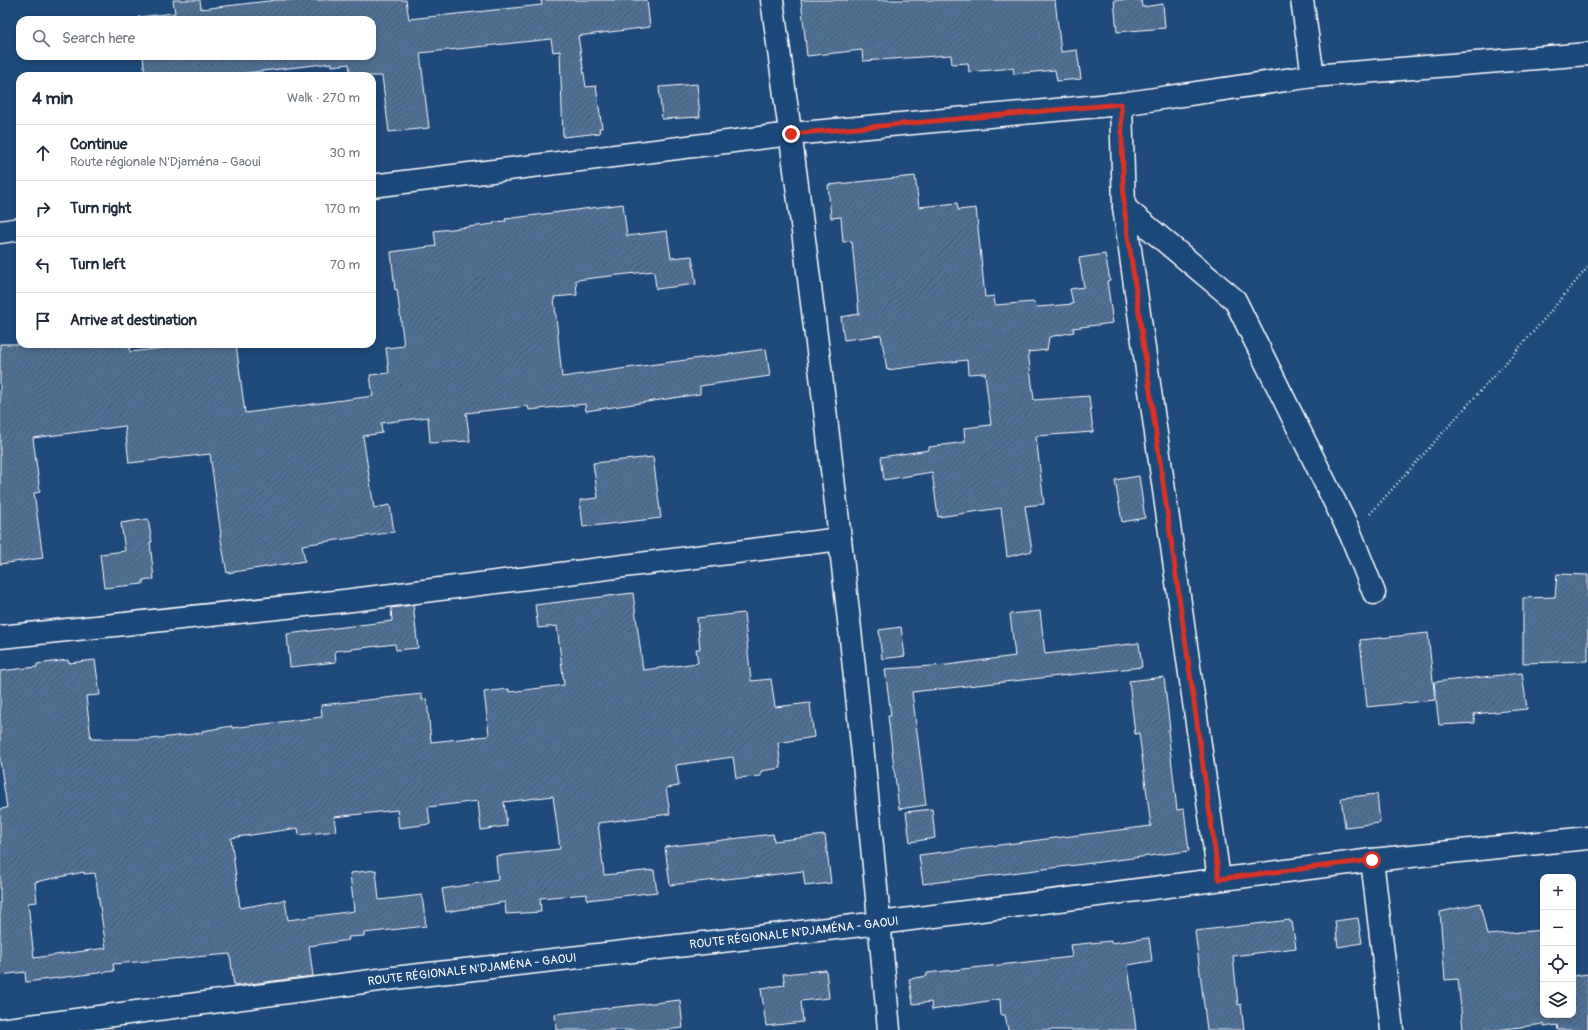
<!DOCTYPE html>
<html lang="en">
<head>
<meta charset="utf-8">
<style>
  :root { --surface:#fff; --page:#f6f6f7; --text:#1f2937; --muted:#747a83; --line:#e0e1e3 }
  body { margin:0; font-family:Pangolin,sans-serif; background:var(--page); color:var(--text) }
  .controls { position:absolute; right:12px; bottom:12px; display:grid; overflow:hidden; border-radius:8px; box-shadow:0 2px 6px #0003 }
  .controls button { width:36px; height:36px; display:grid; place-items:center; padding:0; border:0; border-bottom:1px solid var(--line); background:var(--surface); color:var(--text); font:20px sans-serif }
  .stop { position:absolute; width:12px; height:12px; margin:-9px; border:3px solid #d93025; border-radius:50%; background:#fff }
  .stop.end { background:#d93025; border-color:#fff; box-shadow:0 1px 4px #0008 }
  .list { margin:0; padding:0; list-style:none }
  h2 { display:flex; justify-content:space-between; align-items:center; height:52px; margin:0; padding:0 16px; font-size:17px }
  h2 small { font-size:13px; font-weight:400; color:var(--muted) }
  .list li { display:grid; grid-template-columns:26px 1fr auto; gap:12px; align-items:center; box-sizing:border-box; height:56px; padding:0 16px; border-top:1px solid var(--line) }
  .list b { display:block; font-size:15px; white-space:nowrap }
  .list p { margin:0; font-size:13px; white-space:nowrap; color:var(--muted) }
  .list em { font-size:13px; font-style:normal; color:var(--muted) }
  .icon { flex:none; width:22px; height:22px; fill:none; stroke:currentColor; stroke-width:2; stroke-linecap:round; stroke-linejoin:round }
  .map { position:relative; flex:none; width:1588px; height:1030px; overflow:hidden }
  .search { position:absolute; background:var(--surface); box-shadow:0 2px 6px #0003; left:16px; top:16px; width:360px; height:44px; display:flex; align-items:center; gap:10px; box-sizing:border-box; padding:0 14px; border-radius:12px; color:var(--muted); font-size:15px }
  .panel { position:absolute; background:var(--surface); box-shadow:0 2px 6px #0003; left:16px; top:72px; width:360px; height:276px; border-radius:12px }
  .map>svg:first-child { display:block }
</style>
</head>
<body>
<div class="map">
<svg width="1588" height="1030" viewBox="0 0 1588 1030">
  <defs>
    <pattern id="building-hatch" width="6" height="6" patternUnits="userSpaceOnUse"><rect width="6" height="6" fill="#507197"/><path d="M-1 1l2-2M0 6l6-6M5 7l2-2" fill="none" stroke="#4e5b6a"/></pattern>
  </defs>
  <rect width="100%" height="100%" fill="#1f4a7a"/>
  <filter id="ink" filterUnits="userSpaceOnUse"><feTurbulence type="fractalNoise" baseFrequency=".025" numOctaves="2"/><feDisplacementMap in="SourceGraphic" scale="8" xChannelSelector="R" yChannelSelector="G"/><feConvolveMatrix kernelMatrix="1 2 1 2 8 2 1 2 1" color-interpolation-filters="sRGB"/></filter>
  <g filter="url(#ink)">
    <g fill="url(#building-hatch)" stroke="#fff" fill-rule="evenodd">
      <path d="M173,0H200L201,9L277,0H406L409,19L542,5L541,0H647L650,27L578,36L586,87L596,86L602,128H599L600,133L563,137L560,51L553,52L551,39L420,53L429,128L389,132L382,76H351L349,64L332,66V63L219,76H145L143,56H372V20H139L138,17L175,13Z"/>
      <path d="M801,0H1055L1061,52L1077,50L1081,79L1057,81L1055,70L1014,74L1013,68L969,72L968,63L952,64L951,55L863,61L862,50L807,56Z"/>
      <path d="M1114,0H1141L1142,7L1163,4L1165,28L1117,32Z"/>
      <path d="M697,84L700,117L662,119L659,87Z"/>
      <path d="M915,176L919,207L957,203L958,210L976,208L985,297L994,296L995,305L1033,302L1038,307L1073,304L1070,289L1084,287L1079,258L1105,254L1110,280L1107,281L1113,323L1073,328L1074,332L1049,337L1047,350L1028,352L1034,400L1089,396L1093,432L1036,436L1044,504L1025,506L1032,551L1007,557L1001,508L938,517L932,472L884,480L881,457L929,450V447L965,442L964,428L991,425L985,373L968,374L967,360L887,370L881,335L844,340L841,317L859,314L852,241L843,242L841,217L831,218L828,185Z"/>
      <path d="M623,204L627,236L667,231L671,258L692,256L696,284L656,289L654,271L576,280L577,295L554,297L562,377L766,349L770,376L700,386V394L586,411L585,404L529,410L528,406L466,413L470,441L430,443L428,417L381,423L382,433L363,436L374,508L390,505L394,532L302,545L305,561L227,573L220,535H221L210,454L129,463L125,426L33,438L40,492L34,493L43,558L0,564V344H129L130,352L180,346V344H236L245,413L373,396L370,375L389,373L386,348L404,346L397,289L395,290L391,252L436,246L434,231L494,224V222L506,221L505,219Z"/>
      <path d="M653,457L661,518L583,527L580,500L598,498L593,463Z"/>
      <path d="M1139,476L1145,518L1122,522L1115,480Z"/>
      <path d="M148,519L152,542H150L154,579L143,580V584L104,588L100,554L125,551L121,523Z"/>
      <path d="M1557,574L1588,575V661L1523,663V598L1555,597Z"/>
      <path d="M633,593L643,670L698,663L696,649H700L697,618L744,613L751,681L771,679L775,707L810,703L814,737L778,743L781,768L761,771V776L736,778L733,757L676,765L679,786L666,788L670,814L598,823L604,875L654,870L657,892L587,900V894L540,898L541,912L506,914L505,902L446,912L442,889L498,880L496,856L560,849L553,796L504,802L507,826L481,830L478,801L428,807L430,824L399,828L397,810L334,817L336,831L299,835L298,828L231,838L240,908L285,900L288,920L354,911L350,873L376,870L379,900L422,895L426,926L364,933V936L348,937L349,940L309,946L313,976L234,986L230,954L113,964L114,971L26,982L25,972L0,975V809L7,808L0,760V671L37,667V664L68,660L69,663L95,660L100,695L86,696L91,739H151L202,733V731L232,726V728L322,717L321,705L422,694V700L427,699L431,742L488,736L489,734L484,692L509,689V692L564,685L557,626L538,628L535,605ZM84,872V874L95,873L106,948L34,958L28,903L37,902L35,882Z"/>
      <path d="M413,605L418,648L396,650L395,644L335,651L336,662L290,667L287,634L392,621L391,608Z"/>
      <path d="M1040,611L1045,654L1139,643L1142,667L912,692L926,805L899,809L888,716H891L885,669L947,665L1015,656L1010,614Z"/>
      <path d="M901,627L905,656L882,659L879,630Z"/>
      <path d="M1428,633L1435,700L1367,707L1360,640Z"/>
      <path d="M1522,673L1527,709L1474,714L1475,723L1439,725L1434,682Z"/>
      <path d="M1164,677L1170,730H1168L1177,810L1184,809L1189,851L923,884L919,855L1151,826L1139,733L1135,734L1129,681Z"/>
      <path d="M1377,794L1380,823L1345,827L1341,798Z"/>
      <path d="M932,809L935,838L910,842L906,812Z"/>
      <path d="M773,834L774,841L825,835L831,883L805,886L803,871L754,877V876L670,885L665,847Z"/>
      <path d="M1480,903L1487,935L1543,930V1015H1573V976L1588,974V1030H1558L1557,1025L1544,1027V1024L1496,1030H1463L1458,979L1445,980L1440,912Z"/>
      <path d="M1358,918L1362,943L1338,947L1335,921Z"/>
      <path d="M1290,920V922H1292L1296,948L1233,956L1238,1005L1241,1004L1244,1030H1207L1195,931Z"/>
      <path d="M1149,938L1152,961L1128,965L1136,1030H1008L1005,1015H1001L1000,999L932,1010L931,1002L913,1004L909,979L927,976V973L1072,957L1070,945L1111,941V943Z"/>
      <path d="M826,970L829,998L801,1001L803,1022L766,1026L761,988L785,985L783,974Z"/>
      <path d="M680,1000L683,1028L663,1030H556L555,1014Z"/>
    </g>
    <g fill="none" stroke-linecap="round" stroke-linejoin="round">
      <g stroke="#fff" stroke-width="25">
        <g id="street">
          <path d="M772,0C820,342 859,686 889,1030"/>
          <path d="M1302,0L1313,76"/>
          <path d="M1121,104L1124,207L1219,879"/>
          <path d="M372,186L791,134L1121,104L1313,76L1588,54"/>
          <path d="M1124,207L1235,300L1351,535L1374,593"/>
          <path d="M0,232L20,229"/>
          <path d="M0,637L344,601L840,539"/>
          <path d="M1372,860L1392,1030"/>
        </g>
      </g>
      <g stroke="#fff" stroke-width="25">
        <g id="secondary">
          <path id="s1" d="M0,1030L394,978L880,923L1372,860L1588,838"/>
        </g>
      </g>
      <path stroke="#fff" stroke-width="2.5" stroke-dasharray="1 3" stroke-linecap="butt" d="M1370,514L1534,331L1588,267"/>
      <use href="#street" stroke="#1f4a7a" stroke-width="22"/>
      <use href="#secondary" stroke="#1f4a7a" stroke-width="22"/>
    </g>
  </g>
  <g fill="none" stroke-linecap="round" stroke-linejoin="round" filter="url(#ink)">
    <path stroke="#d93025" stroke-width="5" d="M791,134L1121,104L1124,207L1219,879L1372,860"/>
  </g>
  <g text-anchor="middle" dominant-baseline="central" stroke-width="3.5" stroke-linejoin="round" paint-order="stroke">
    <g font-size="12" fill="#fff" stroke="#1f4a7a">
      <text stroke="none"><textPath href="#s1" startOffset="800">ROUTE RÉGIONALE N'DJAMÉNA - GAOUI</textPath></text>
      <text stroke="none"><textPath href="#s1" startOffset="476">ROUTE RÉGIONALE N'DJAMÉNA - GAOUI</textPath></text>
    </g>
  </g>
</svg>
<div class="controls">
<button>+</button>
<button>−</button>
<button><svg class="icon" aria-label="locate" viewBox="0 0 24 24"><circle cx="12" cy="12" r="6"/><path d="M12 2v4M12 18v4M2 12h4M18 12h4"/></svg></button>
<button><svg class="icon" aria-label="layers" viewBox="0 0 24 24"><path d="M12 4l9 5-9 5-9-5zM3 14l9 5 9-5"/></svg></button>
</div>
<div class="stop" style="left:1372px;top:860px"></div>
<div class="stop end" style="left:791px;top:134px"></div>
<div class="search"><svg class="icon" aria-label="search" viewBox="0 0 24 24"><circle cx="10" cy="10" r="6"/><path d="M15 15l6 6"/></svg>Search here</div>
<section class="panel">
<h2>4 min<small>Walk · 270 m</small></h2>
<ul class="list">
<li><svg class="icon" aria-label="ahead" viewBox="0 0 24 24"><path d="M12 20V5M6 11l6-6 6 6"/></svg><div><b>Continue</b><p>Route régionale N'Djaména - Gaoui</p></div><em>30 m</em></li>
<li><svg class="icon" aria-label="right" viewBox="0 0 24 24"><path d="M7 20v-9h11M14 6l5 5-5 5"/></svg><div><b>Turn right</b></div><em>170 m</em></li>
<li><svg class="icon" aria-label="left" viewBox="0 0 24 24"><path d="M17 20v-9H6M10 6l-5 5 5 5"/></svg><div><b>Turn left</b></div><em>70 m</em></li>
<li><svg class="icon" aria-label="arrive" viewBox="0 0 24 24"><path d="M6 21V4h12l-3 4 3 4H6"/></svg><div><b>Arrive at destination</b></div></li>
</ul>
</section>
</div>
</body>
</html>
